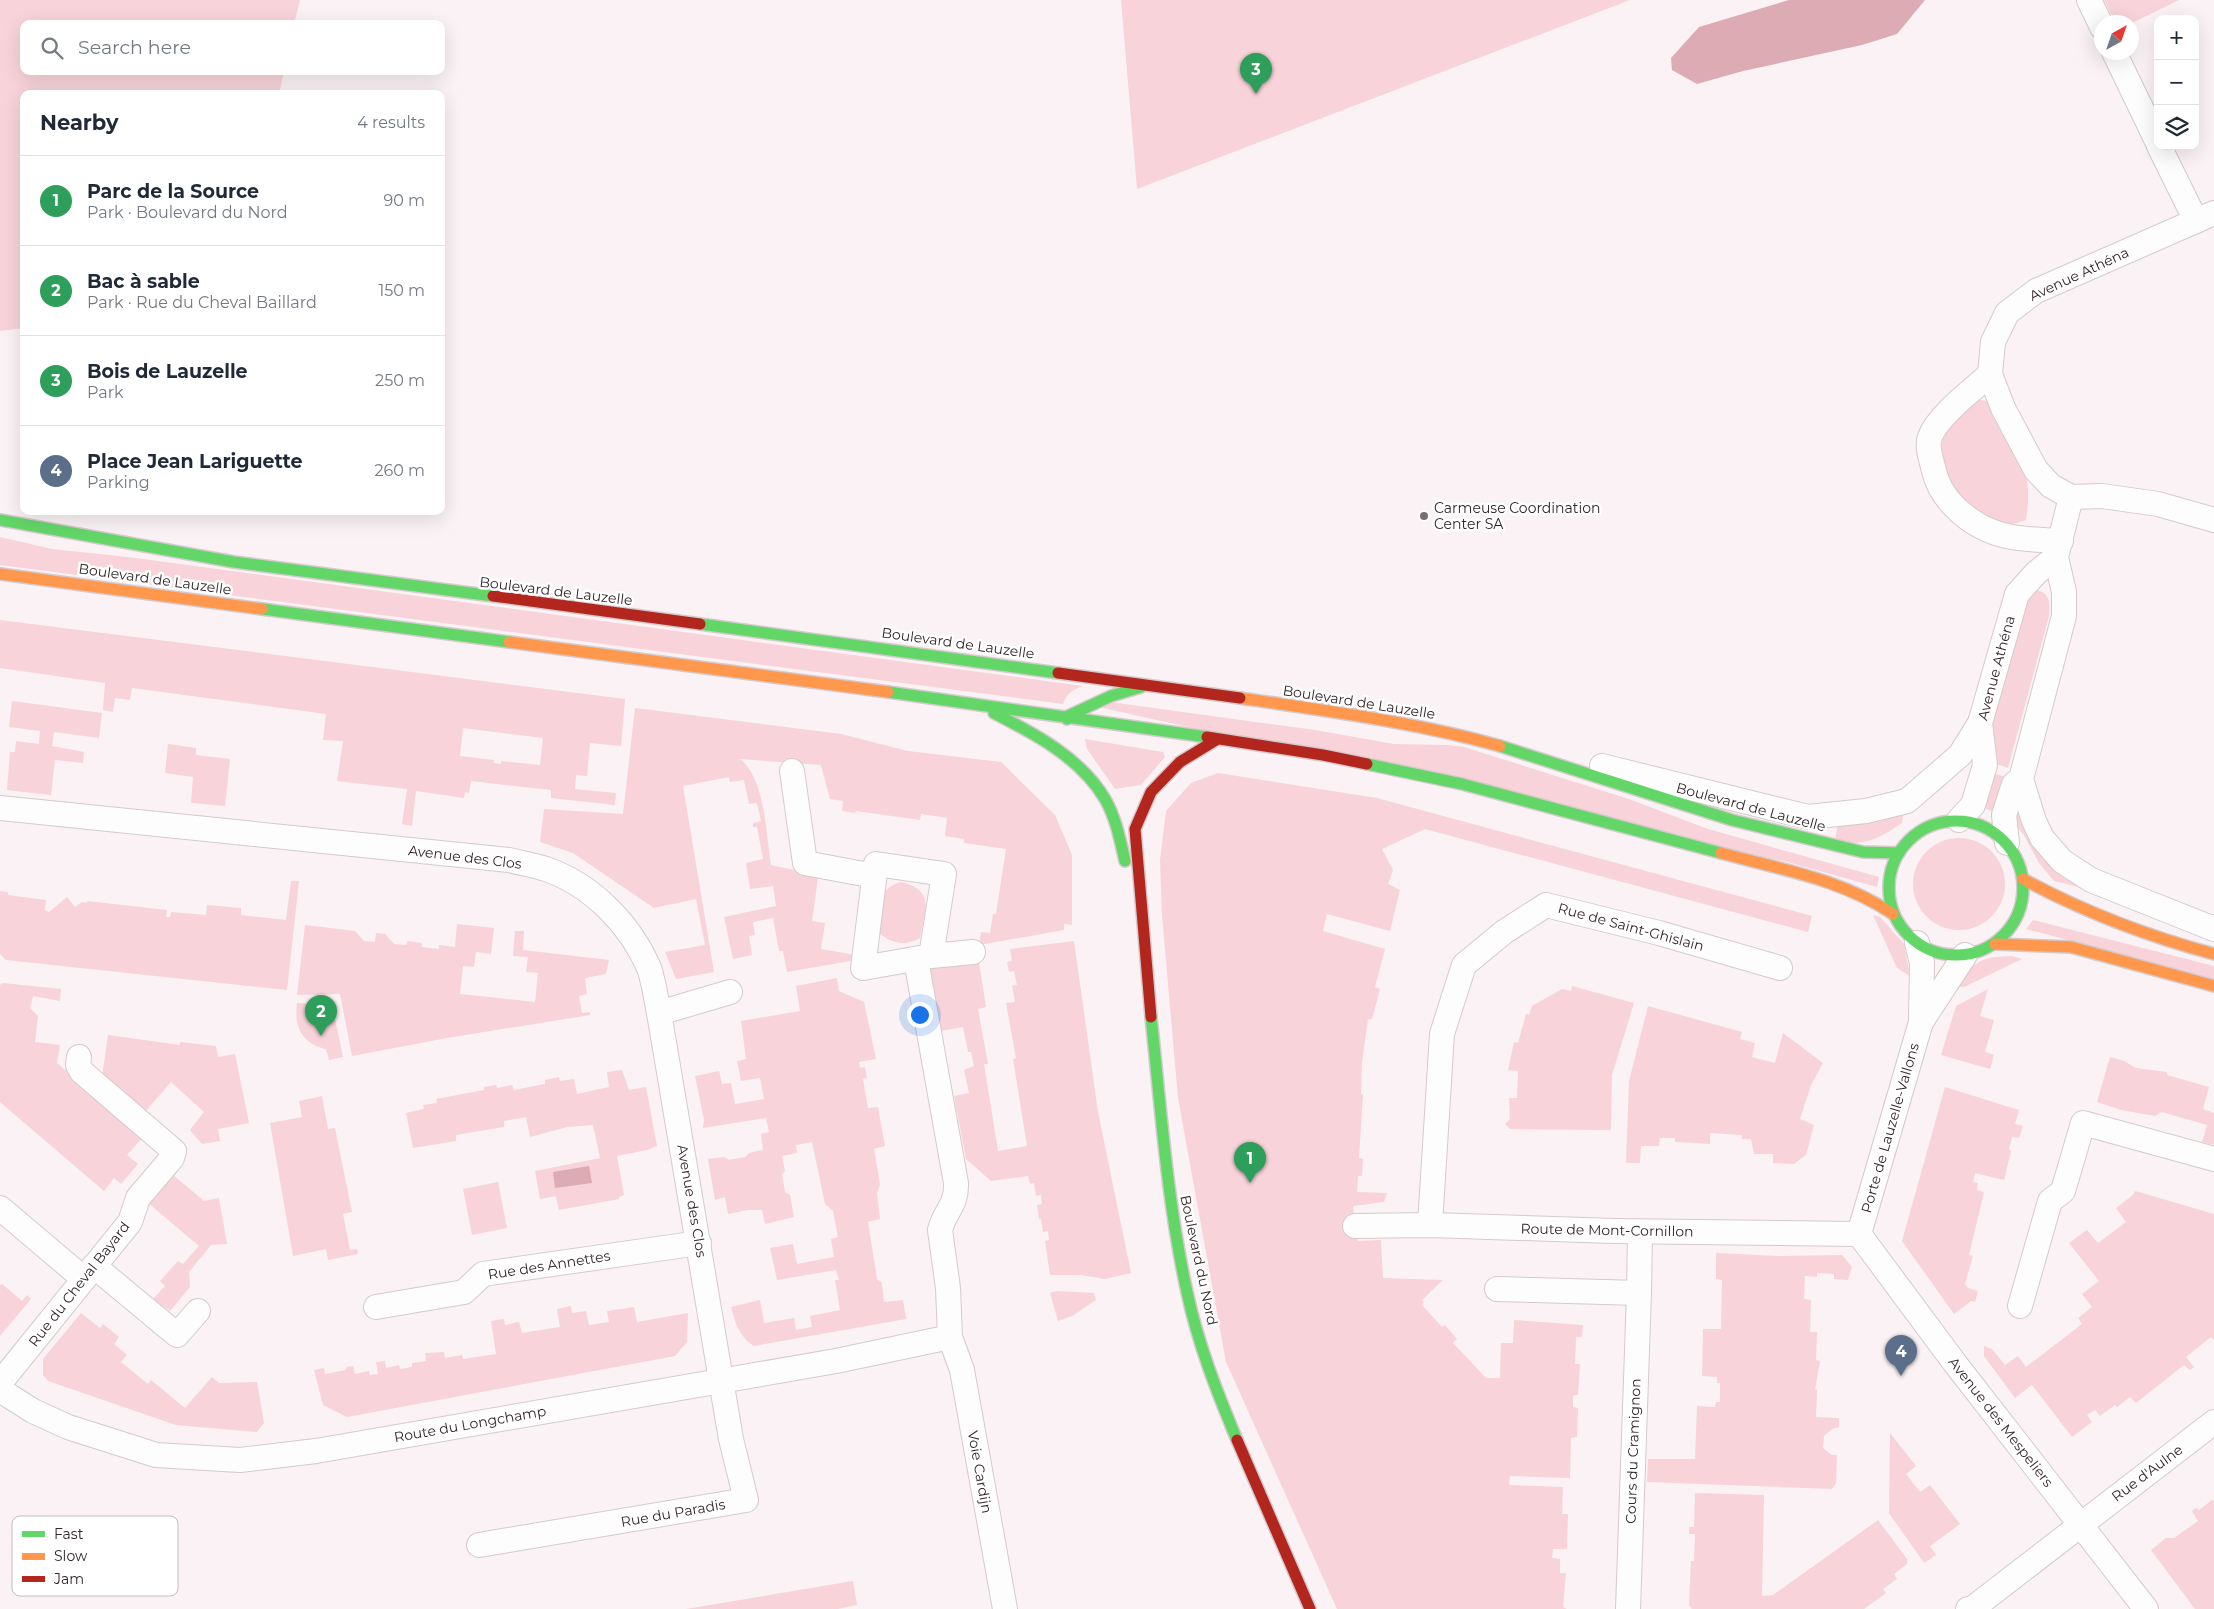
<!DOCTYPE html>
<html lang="en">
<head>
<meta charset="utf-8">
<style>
  :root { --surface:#fff; --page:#f2f2f3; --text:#1f2937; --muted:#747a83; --line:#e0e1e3; --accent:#7c3aed }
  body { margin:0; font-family:Montserrat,sans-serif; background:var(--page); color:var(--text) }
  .controls { position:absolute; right:15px; top:15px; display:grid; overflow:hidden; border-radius:10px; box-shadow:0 5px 20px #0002 }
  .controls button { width:45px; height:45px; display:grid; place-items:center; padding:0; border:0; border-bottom:1px solid var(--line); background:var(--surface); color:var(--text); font:25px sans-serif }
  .compass { position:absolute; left:2094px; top:15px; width:45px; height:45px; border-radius:50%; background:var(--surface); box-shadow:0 5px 20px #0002; rotate:40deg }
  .you { position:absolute; left:919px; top:1014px; width:18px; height:18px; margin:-12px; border:4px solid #fff; border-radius:50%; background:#1a73e8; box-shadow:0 0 0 8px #1a73e833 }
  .badge { display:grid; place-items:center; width:32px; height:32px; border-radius:50%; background:var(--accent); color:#fff; font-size:16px; font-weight:700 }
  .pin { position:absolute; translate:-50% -41px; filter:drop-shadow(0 1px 2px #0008) }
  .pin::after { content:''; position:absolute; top:26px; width:18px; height:15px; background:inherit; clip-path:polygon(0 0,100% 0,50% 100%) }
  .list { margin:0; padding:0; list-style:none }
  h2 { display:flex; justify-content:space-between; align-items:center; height:65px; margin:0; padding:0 20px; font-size:21px }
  h2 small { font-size:16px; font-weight:400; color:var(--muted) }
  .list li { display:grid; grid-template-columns:32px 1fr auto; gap:15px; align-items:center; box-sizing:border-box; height:90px; padding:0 20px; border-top:1px solid var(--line) }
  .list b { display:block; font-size:19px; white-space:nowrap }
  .list p { margin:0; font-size:16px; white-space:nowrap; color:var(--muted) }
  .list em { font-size:16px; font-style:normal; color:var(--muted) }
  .icon { flex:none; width:28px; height:28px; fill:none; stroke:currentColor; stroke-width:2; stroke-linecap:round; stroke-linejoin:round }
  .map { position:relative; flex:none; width:2214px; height:1609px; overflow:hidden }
  .search { position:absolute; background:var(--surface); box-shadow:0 5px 20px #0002; left:20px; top:20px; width:425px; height:55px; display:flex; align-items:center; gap:12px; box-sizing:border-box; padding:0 18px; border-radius:10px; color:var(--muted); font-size:19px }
  .panel { position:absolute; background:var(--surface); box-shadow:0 5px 20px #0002; left:20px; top:90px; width:425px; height:425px; border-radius:10px }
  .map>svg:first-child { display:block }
</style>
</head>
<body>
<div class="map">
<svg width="2214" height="1609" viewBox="0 0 2214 1609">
  <rect width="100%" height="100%" fill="#faf2f4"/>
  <g fill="#f8d3da" fill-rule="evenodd">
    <path d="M0,0H300L294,24H24V71H284L279,94H24V328L0,331Z"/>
    <path d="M1121,0H1630L1137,189Z"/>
    <path d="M2104,0H2179L2132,23L2115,22Z"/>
    <path d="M1978,400C1981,400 1984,400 1986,401C2001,408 2024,464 2027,481C2029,494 2028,507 2026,520C2022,521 2016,524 2011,524C1971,521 1928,469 1946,430C1948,426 1949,419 1952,416C1959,409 1970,405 1978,400Z"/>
    <path d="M0,537L52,549L128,557L1083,686C1072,690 1067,693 1063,704L0,565Z"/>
    <path d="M2035,590C2050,592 2050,602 2049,616L2008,768L1991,762L1993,711L2022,601Z"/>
    <path d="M0,620L625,699L621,746L590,743L587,776L576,775L575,789L616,793L615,805L551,798V790L471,781L469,793L465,792L464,798L416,791L412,826L402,824L407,789L337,781L343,741L323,740L326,714L132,688L130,700L115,698L113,712L103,710L105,683L0,668ZM463,728L543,738L540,765L501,761V764L494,763V760L460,756Z"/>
    <path d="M12,701L102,713L99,738L54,732L52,746L84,752L83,763L55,760L51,795L7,790L10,752H15L16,741L39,744L40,731L9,727Z"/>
    <path d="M1110,702L1315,730L1394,744L1448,745L1464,747L1629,799L1708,829L1879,877L1877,887L1791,863L1099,707Z"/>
    <path d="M635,708L841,734L908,751L1001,762L1055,815L1072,855V925L1064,924V930L979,945L981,932L990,933L993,914H996L1006,849L964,843V839L945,836L947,818L921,814L920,820L856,811L855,813L842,811L843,801L830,799L821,765L740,759C765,778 766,834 771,865L858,884L818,878L812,921L825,923L821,949L855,955L856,960L787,972L783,951H779L773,918L753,922L755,935L749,936L752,955L733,959L724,917L776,906L773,886L750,889L746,863L763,859L757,827H753V823L761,821L757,803L749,804L744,780L730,782L729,777L683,786L714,972L676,979L665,952L705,945L696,899L654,908L573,853L540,842L544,809L623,814Z"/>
    <path d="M1085,739L1163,752L1165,757L1141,785L1115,789L1087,749Z"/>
    <path d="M168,744L196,748V755L230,759L225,806L191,803L193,777L165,773Z"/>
    <path d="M1990,772L2006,777L1994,812L1982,807Z"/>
    <path d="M1218,773L1377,798L1812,916L1808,932L1425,829L1382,849L1393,870L1388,884L1400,890L1390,931L1327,914L1323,931L1385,949L1375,987L1380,989L1372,1019H1368L1362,1062L1361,1094L1363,1095L1359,1158L1363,1159L1362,1176H1358L1357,1192L1387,1193L1384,1202L1353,1206L1358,1241L1381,1240L1383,1278L1443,1280L1422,1300L1424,1302L1422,1305L1442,1327L1445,1325L1457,1339L1453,1343L1486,1378H1500L1501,1343H1513L1514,1320L1583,1325L1582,1337H1576L1575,1364H1580L1578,1395H1573V1407L1578,1408L1577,1437L1571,1438L1570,1478L1510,1476L1509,1485L1563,1487L1562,1514H1568L1567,1549H1553L1552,1558L1560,1559V1573H1566L1563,1607L1567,1609H1337L1226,1362L1178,1098L1162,915L1160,860L1166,811L1191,783Z"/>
    <path d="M2020,790L2096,891L2054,881L2039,863L2024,835L2014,824Z"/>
    <path d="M1899,809L1903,815L1902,823C1879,839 1864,846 1835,842L1838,821Z"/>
    <circle cx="1959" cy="884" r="46"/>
    <path d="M291,881H299L287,990L6,960L0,954V891L8,892V895L46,900L45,910L49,912L67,897L75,907L82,902L87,903V901L167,910L166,917H170L171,912L206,915L207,905L241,908V915L286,920Z"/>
    <path d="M901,882C936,891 925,910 920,938C905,947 889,943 877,931C880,910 876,888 901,882Z"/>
    <path d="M1873,915L1880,917L1904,944L1910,976L1897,968Z"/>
    <path d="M2033,920L2214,966V979L2026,929Z"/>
    <path d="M457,924L494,928L491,954L476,952L474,967L463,966L460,994L535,1002L538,973L526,972L528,957L513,956L515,931H524L523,950L609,960L606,974L585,978L587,994L579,996L582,1013L590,1012V1015L447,1038L352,1056L340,994L297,995L305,925L355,931L364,941L375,942L376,933L385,934L394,944L406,945L408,941L422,943V947L439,949V945L455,947Z"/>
    <path d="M1074,941L1098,1112L1131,1273L1105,1279L1081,1275H1050L1045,1241L1049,1240L1048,1231L1043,1232L1041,1219H1039L1037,1205L1042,1204L1041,1195L1036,1196L1034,1183L1030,1184L1028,1176L991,1181L966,1159L954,1096L969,1093L964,1070L974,1066L971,1052H968L963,1027L941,1031L929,970L933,966L978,956L986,1007L978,1009L988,1064H984L998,1151L1027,1146L1013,1059L1016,1058L1006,1003L1015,1002L1012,986L1017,985L1014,971L1009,972L1007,962L1012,961L1010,949Z"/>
    <path d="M2012,956L2022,959L1964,987H1956C1974,961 1980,957 2012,956Z"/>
    <path d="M837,978L839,991L864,1002L876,1059L859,1062L860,1068L865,1067L867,1078L863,1079L868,1108L878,1107L885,1146L874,1149L880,1185L877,1193L880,1219L868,1222L877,1279L882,1283L884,1302L903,1300L906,1319L754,1346C738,1335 736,1324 731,1307L760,1300L764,1323L794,1318L796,1330L812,1327L810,1316L840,1310L835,1280H839L836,1270L777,1280L770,1248L793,1244L797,1264L834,1257L831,1239L838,1237L833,1211L825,1204L812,1142L796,1145L797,1153L782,1156L785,1171L782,1174L785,1192L790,1195L794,1217L765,1224L762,1210H748L728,1214L725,1197L715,1200L708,1159L724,1157L729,1160L745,1157L749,1153L763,1150L761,1134L769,1132L766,1118L703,1128L704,1120L695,1076L719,1071L722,1084L731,1083L735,1104L764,1099L760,1078L741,1081L737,1061L746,1059L741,1021L800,1011L796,986Z"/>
    <path d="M3,983L61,989L60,1001L33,996L30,1008L38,1016L35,1042L60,1045L57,1063L144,1136L127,1155L138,1164L121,1184L114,1178L104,1191L0,1102V985Z"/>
    <path d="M1572,986L1634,1003L1612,1075L1611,1130L1510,1129L1505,1124L1510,1119L1509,1098H1517L1518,1071L1508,1070L1514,1042L1518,1043L1526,1014L1529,1015L1532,1006L1562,989L1571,991Z"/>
    <path d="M1988,989L1980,1016L1994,1020L1985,1052L1994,1055L1990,1069L1941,1055L1956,1006Z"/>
    <path d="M297,1003L332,1004L343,1057L329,1060L326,1049C302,1044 294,1027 297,1003Z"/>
    <path d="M1648,1006L1742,1032L1740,1039L1755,1043L1752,1057L1775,1063L1783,1033L1823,1063L1811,1085L1800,1119L1814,1125L1806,1155L1794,1164L1773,1163V1154H1754L1751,1139H1742V1135L1710,1133V1144L1675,1142V1138H1660L1659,1146H1641L1640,1163H1626L1629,1081Z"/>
    <path d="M108,1035L180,1045V1042L216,1046L218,1057L235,1054L249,1123L218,1129L220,1141L202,1144L190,1130L204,1112L171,1082L144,1113L102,1077Z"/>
    <path d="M2110,1057L2124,1061L2136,1068L2167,1072V1075L2209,1087L2203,1109L2214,1113V1145L2202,1142L2207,1125L2162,1112L2155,1116L2121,1110L2097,1102Z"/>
    <path d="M622,1070L629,1090L646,1087L657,1146L647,1150L617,1156L624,1195L619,1197V1199L559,1210L556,1196L540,1199L535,1171L600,1158L593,1125L567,1127L530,1137L526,1117L504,1121V1127L456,1135V1141L413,1148L406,1113L424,1109L423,1105L437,1103L436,1099L484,1090V1087L496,1085L497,1088L512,1085L514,1090L545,1084V1080L559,1077L560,1081L574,1079L577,1094L609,1087L607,1072Z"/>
    <path d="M1945,1087L2019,1110L2015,1124L2023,1126L2019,1138L2012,1137L2009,1149L2011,1151L2004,1180L1975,1173L1973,1182L1978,1183L1977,1190L1984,1192L1969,1255L1973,1256L1965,1284L1968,1288L1978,1291L1975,1302L1971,1301L1954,1314L1902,1241Z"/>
    <path d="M322,1096L328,1129L335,1128L352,1212L343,1214L350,1250L357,1249L358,1254L328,1260L326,1249L293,1256L270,1123L302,1117L299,1101Z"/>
    <path d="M172,1174L204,1201L219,1198L227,1244L211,1245L189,1272L190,1287L170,1311L153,1299L165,1286L160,1281L178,1261L183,1264L199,1246L147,1202Z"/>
    <path d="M498,1182L507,1228L472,1235L463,1189Z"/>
    <path d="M2135,1191L2214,1214V1340L2211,1337L2186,1357L2194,1367L2190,1370L2184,1365L2136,1403L2130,1397L2117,1407L2115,1405L2100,1416L2095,1410L2087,1415L2092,1422L2072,1437L2032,1385L2015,1398L1984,1356V1346L1992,1349L2005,1365L2018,1356L2026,1367L2082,1324L2078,1318L2092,1307L2082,1294L2099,1281L2069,1243L2087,1230L2098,1243L2126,1222L2116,1208L2133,1195Z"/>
    <path d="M1716,1253L1778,1256L1842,1255L1852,1267L1848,1280L1834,1279V1274L1817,1273V1277L1805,1276L1804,1299L1811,1300L1810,1332H1817L1816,1360L1820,1361L1815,1390H1817L1816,1417L1839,1418V1427L1832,1429L1824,1436L1823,1448L1832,1455H1837L1836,1483L1832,1489L1647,1482L1648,1459H1695L1697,1406L1715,1407L1716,1402H1720V1383H1717V1377L1702,1376L1703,1329H1721L1722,1280L1716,1279Z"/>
    <path d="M2,1284L22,1301L27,1295L31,1299L0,1336V1285Z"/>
    <path d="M1057,1291L1094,1293L1096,1300L1072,1316L1058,1321L1050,1293Z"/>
    <path d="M571,1306L572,1313L586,1311L589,1325L609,1322L607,1311L634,1307L637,1322L688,1313L687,1342L675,1356L347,1417L323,1405L314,1370L324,1368L325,1374L346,1370V1367L353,1366L355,1374L369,1371L370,1375L378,1374L376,1362L385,1361L386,1368L399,1365L400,1369L412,1367V1363L426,1361L425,1353L444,1352L445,1358L462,1355L463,1359L496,1354L491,1321L504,1319L505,1325L519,1322L522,1333L560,1327L557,1309Z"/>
    <path d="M81,1313L100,1328L103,1324L119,1337L114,1344L127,1355L121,1362L148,1384L151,1380L185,1408L212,1377L219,1383L257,1382L264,1423L257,1432L176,1425L48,1381L43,1375V1359Z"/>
    <path d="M1890,1433L1916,1466L1906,1474L1920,1492L1930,1485L1960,1524L1930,1546L1936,1555L1924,1563L1889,1513Z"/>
    <path d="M1695,1493L1764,1495L1762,1596L1773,1595L1878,1520L1907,1559V1564L1894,1574L1897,1579L1883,1589L1886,1593L1864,1609H1692L1689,1605L1691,1561H1694L1695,1534H1689V1527H1694Z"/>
    <path d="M2212,1500L2214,1501V1609H2195L2151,1550L2166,1538H2174L2198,1521L2192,1511L2196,1508L2199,1510Z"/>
    <path d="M853,1581L857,1605L838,1609H686Z"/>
  </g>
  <g fill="#dcabb4">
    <path d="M1789,0H1925L1897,34L1862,45L1743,71L1697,84L1672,70L1671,58L1699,27Z"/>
    <path d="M589,1166L592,1183L555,1188L553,1172Z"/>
  </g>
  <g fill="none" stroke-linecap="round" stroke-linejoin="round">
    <g stroke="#d4cacc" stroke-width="26">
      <g id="street">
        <path d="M2089,0L2102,27"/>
        <path d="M2114,52L2158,143"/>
        <path d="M2159,146L2196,221"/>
        <path d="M2214,213L2036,291L2007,313L1993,342L1990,374L2003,408L2036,470L2051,486L2071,497L2102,496L2158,504L2214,520"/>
        <path d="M1990,374C1973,390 1938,415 1930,437C1926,446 1932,462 1934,471C1942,504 1975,529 2007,536C2024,540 2043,540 2061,541"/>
        <path d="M2071,497L2056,557L2064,592V616L2021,779L2034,821L2042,838L2062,861L2091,880L2214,929"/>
        <path d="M1602,766L1808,817L1866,811L1907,801L1960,755L1980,723"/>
        <path d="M792,771L805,863L874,876"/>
        <path d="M0,808L509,860C521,863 534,865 546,869C592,885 630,924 649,968C654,982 656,999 659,1013L731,1439L746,1500L479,1545"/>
        <path d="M1959,820L1973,805L1985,765L1980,723L2017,594L2036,573L2056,557"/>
        <path d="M2007,843L2004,815L2014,784L2021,779"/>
        <path d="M931,956L944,874L876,864L863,968L931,956L973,952"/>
        <path d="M916,960L956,1183C957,1206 945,1210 940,1230L948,1288L950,1337L962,1370L1005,1609"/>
        <path d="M659,1013L730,992"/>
        <path d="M1921,1022L1965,955"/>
        <path d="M0,1208L84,1279"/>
        <path d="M1430,1225L1442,1034L1464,965L1504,932L1546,905L1659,933L1780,968"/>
        <path d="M1355,1226L1430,1225L1614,1231L1859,1234"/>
        <path d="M1859,1234L1954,1362L2146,1609"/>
        <path d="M1859,1234L1921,1022L1922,963L1917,943"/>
        <path d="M94,1266L177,1335L198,1311"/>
        <path d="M1497,1289L1639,1293"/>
        <path d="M2020,1306L2050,1201L2063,1191L2083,1123L2214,1159"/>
        <path d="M376,1307L464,1292L483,1274L699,1243"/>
        <path d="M0,1383L130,1222L138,1198L172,1158L174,1151L82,1072L78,1065L79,1057"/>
        <path d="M0,1390L33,1411L68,1427L156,1455L240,1460L316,1451L836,1361L950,1337"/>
        <path d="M1628,1609L1639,1293L1640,1232"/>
        <path d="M1968,1609L1973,1608L2214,1422"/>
      </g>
    </g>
    <g stroke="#d4cacc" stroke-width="14">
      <g id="fast">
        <path d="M0,520L234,562L493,596"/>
        <path d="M262,609L509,642"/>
        <path d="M700,624L1058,673"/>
        <path d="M888,692L1207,737"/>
        <path d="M994,713C1035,734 1081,758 1105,799C1116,818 1120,840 1125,861"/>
        <path d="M1067,719L1068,716L1111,696L1141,687"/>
        <path d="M1500,746L1732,820L1863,852L1899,853"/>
        <path d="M1367,764L1462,784L1721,853"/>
        <circle cx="1956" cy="888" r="67"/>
        <path d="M1151,1017C1161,1109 1167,1202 1187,1292C1198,1344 1217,1392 1237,1440"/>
      </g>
    </g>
    <g stroke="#d4cacc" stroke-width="14">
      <g id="slow">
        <path d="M0,574L262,609"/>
        <path d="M509,642L888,692"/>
        <path d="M1240,698C1327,711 1415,722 1500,746"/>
        <path d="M1721,853C1779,869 1842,879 1893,914"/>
        <path d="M2023,879C2084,912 2147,936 2214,954"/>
        <path d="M1995,944L2071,947L2214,986"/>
      </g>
    </g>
    <g stroke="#d4cacc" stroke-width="14">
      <g id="jam">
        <path d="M493,596L700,624"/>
        <path d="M1058,673L1240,698"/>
        <path d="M1207,737L1323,755L1367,764"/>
        <path d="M1151,1017L1135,829L1151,792L1180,762L1216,740"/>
        <path d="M1237,1440L1310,1609"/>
      </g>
    </g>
    <use href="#street" stroke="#fefdfd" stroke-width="24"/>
    <use href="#fast" stroke="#63d668" stroke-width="11"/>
    <use href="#slow" stroke="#ff974d" stroke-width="11"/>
    <use href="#jam" stroke="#b3261e" stroke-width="11"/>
  </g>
  <circle fill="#796d6f" stroke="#fff" stroke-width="2" cx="1424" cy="516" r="5"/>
  <g text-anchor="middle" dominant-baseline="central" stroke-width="5" stroke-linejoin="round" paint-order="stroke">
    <g font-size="14" fill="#332628" stroke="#fff">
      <text transform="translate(2079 274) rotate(-25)">Avenue Athéna</text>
      <text transform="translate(155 579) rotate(8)">Boulevard de Lauzelle</text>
      <text transform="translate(556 591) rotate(7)">Boulevard de Lauzelle</text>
      <text transform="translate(958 643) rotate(8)">Boulevard de Lauzelle</text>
      <text transform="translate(1996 668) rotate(-75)">Avenue Athéna</text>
      <text transform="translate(1359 702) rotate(9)">Boulevard de Lauzelle</text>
      <text transform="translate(1751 807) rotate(15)">Boulevard de Lauzelle</text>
      <text transform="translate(465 857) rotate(7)">Avenue des Clos</text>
      <text transform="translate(1631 927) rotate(15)">Rue de Saint-Ghislain</text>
      <text transform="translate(1890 1128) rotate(-74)">Porte de Lauzelle-Vallons</text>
      <text transform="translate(692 1201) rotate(80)">Avenue des Clos</text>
      <text transform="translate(1607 1230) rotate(1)">Route de Mont-Cornillon</text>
      <text transform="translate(1199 1260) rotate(78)">Boulevard du Nord</text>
      <text transform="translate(549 1265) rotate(-9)">Rue des Annettes</text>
      <text transform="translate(79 1284) rotate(-52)">Rue du Cheval Bayard</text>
      <text transform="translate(2001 1422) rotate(52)">Avenue des Mespeliers</text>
      <text transform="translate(470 1424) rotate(-10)">Route du Longchamp</text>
      <text transform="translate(1633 1451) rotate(-88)">Cours du Cramignon</text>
      <text transform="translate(980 1472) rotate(80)">Voie Cardijn</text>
      <text transform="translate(2147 1473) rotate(-37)">Rue d'Aulne</text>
      <text transform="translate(673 1513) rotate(-10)">Rue du Paradis</text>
    </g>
    <g font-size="14" fill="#332628" stroke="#fff" text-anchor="start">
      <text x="1434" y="508">Carmeuse Coordination<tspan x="1434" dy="16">Center SA</tspan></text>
    </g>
  </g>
  <rect x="12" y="1516" width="166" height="80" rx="8" fill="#fff" stroke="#c2bebe" stroke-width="1"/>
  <rect x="22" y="1531" width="23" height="6" fill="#63d668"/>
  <rect x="22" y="1553" width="23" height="7" fill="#ff974d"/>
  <rect x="22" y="1576" width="23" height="6" fill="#b3261e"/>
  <g font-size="14" fill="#332628">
    <text x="54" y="1539">Fast</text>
    <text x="54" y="1561">Slow</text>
    <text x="54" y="1584">Jam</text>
  </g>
</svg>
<div class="controls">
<button>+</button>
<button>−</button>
<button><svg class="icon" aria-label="layers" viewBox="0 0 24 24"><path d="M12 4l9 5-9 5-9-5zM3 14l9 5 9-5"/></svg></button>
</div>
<svg class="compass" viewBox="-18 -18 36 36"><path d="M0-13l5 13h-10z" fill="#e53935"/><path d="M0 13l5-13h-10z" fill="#747a83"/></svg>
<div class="you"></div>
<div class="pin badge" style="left:1250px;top:1183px;background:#2e9e5b">1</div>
<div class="pin badge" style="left:321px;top:1036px;background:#2e9e5b">2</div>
<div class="pin badge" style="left:1256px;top:94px;background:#2e9e5b">3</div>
<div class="pin badge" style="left:1901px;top:1376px;background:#5c6f8a">4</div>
<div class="search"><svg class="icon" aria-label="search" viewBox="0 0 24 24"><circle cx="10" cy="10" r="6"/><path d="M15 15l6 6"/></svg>Search here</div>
<section class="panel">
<h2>Nearby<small>4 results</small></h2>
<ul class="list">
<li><span class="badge" style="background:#2e9e5b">1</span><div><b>Parc de la Source</b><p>Park · Boulevard du Nord</p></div><em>90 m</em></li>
<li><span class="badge" style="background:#2e9e5b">2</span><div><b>Bac à sable</b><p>Park · Rue du Cheval Baillard</p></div><em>150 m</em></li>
<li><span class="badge" style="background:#2e9e5b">3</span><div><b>Bois de Lauzelle</b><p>Park</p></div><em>250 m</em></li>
<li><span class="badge" style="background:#5c6f8a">4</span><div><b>Place Jean Lariguette</b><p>Parking</p></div><em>260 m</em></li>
</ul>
</section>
</div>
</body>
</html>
